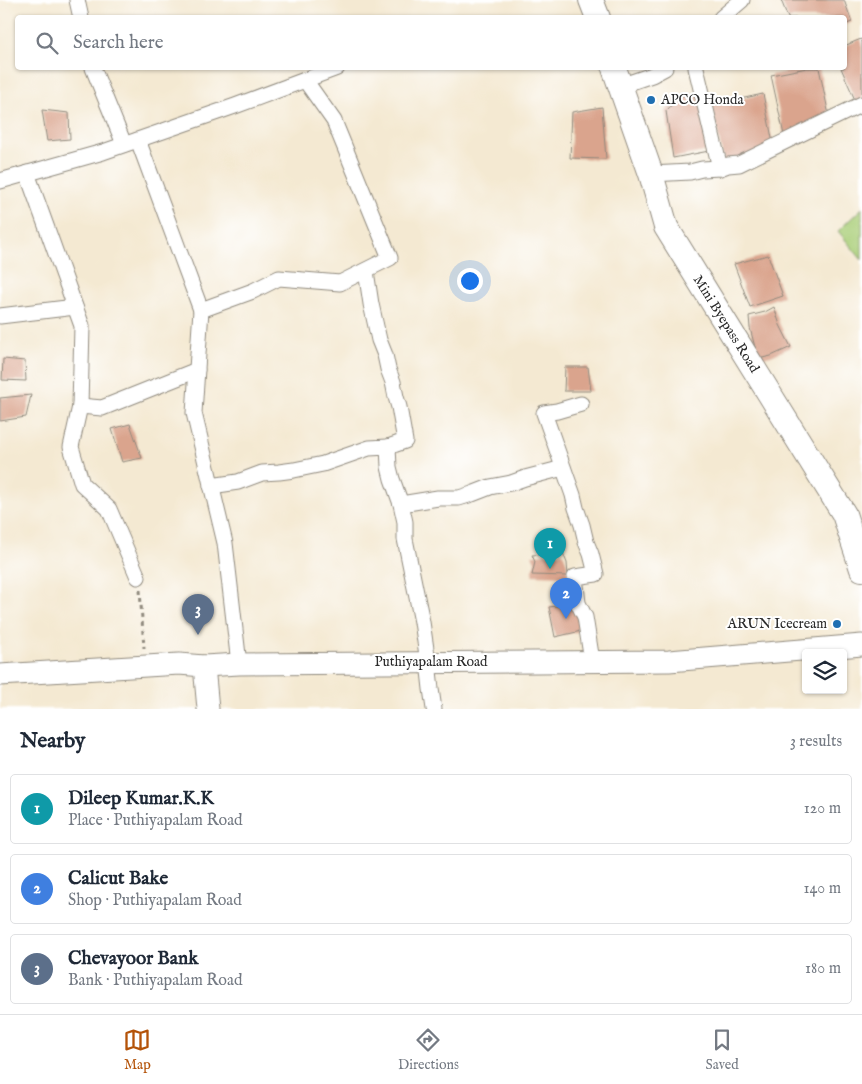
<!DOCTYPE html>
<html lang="en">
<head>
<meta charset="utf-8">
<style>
  :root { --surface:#fff; --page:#f6f6f7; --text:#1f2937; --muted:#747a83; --line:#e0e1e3; --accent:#b45309 }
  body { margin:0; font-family:"IM FELL English",serif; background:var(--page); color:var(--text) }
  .controls { position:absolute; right:15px; bottom:15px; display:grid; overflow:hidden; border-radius:5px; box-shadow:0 1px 4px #0004 }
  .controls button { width:45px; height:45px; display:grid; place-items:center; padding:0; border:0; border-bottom:1px solid var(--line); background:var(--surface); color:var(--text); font:25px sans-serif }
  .you { position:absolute; left:469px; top:280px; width:18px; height:18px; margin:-12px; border:4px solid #fff; border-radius:50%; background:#1a73e8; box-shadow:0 0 0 8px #1a73e833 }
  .badge { display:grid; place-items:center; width:32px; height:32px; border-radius:50%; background:var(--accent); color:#fff; font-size:16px; font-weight:700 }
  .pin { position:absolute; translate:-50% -41px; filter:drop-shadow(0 1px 2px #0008) }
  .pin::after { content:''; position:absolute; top:26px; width:18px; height:15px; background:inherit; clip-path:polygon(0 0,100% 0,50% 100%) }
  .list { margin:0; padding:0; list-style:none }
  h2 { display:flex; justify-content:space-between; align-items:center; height:65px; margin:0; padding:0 20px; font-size:21px }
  h2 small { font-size:16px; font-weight:400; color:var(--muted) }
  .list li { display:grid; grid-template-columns:32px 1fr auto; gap:15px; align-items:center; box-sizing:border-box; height:70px; margin:0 10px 10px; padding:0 10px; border:1px solid var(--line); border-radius:5px }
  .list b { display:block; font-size:19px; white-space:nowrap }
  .list p { margin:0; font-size:16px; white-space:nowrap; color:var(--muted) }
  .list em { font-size:16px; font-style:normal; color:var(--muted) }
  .icon { flex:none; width:28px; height:28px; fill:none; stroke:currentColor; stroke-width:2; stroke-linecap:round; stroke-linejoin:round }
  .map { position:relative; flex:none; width:862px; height:709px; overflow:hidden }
  .search { position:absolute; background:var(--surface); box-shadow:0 1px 4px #0004; left:15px; right:15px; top:15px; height:55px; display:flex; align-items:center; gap:12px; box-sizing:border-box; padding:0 18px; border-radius:5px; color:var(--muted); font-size:19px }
  .sheet { height:305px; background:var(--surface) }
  nav { display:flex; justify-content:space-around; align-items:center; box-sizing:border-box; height:70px; border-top:1px solid var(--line); background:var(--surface); font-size:14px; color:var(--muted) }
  nav a { display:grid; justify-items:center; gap:2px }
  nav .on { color:var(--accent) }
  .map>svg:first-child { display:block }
</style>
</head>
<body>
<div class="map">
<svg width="862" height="709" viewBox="0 0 862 709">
  <rect width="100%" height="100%" fill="#fff"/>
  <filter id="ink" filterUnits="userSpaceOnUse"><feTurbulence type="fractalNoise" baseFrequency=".02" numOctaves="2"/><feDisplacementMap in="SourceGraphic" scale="10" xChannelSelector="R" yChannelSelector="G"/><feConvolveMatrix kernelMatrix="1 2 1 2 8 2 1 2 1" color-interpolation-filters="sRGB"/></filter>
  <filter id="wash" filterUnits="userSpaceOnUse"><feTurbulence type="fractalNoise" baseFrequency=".0096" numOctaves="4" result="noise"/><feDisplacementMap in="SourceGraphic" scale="20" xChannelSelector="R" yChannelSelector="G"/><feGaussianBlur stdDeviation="1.12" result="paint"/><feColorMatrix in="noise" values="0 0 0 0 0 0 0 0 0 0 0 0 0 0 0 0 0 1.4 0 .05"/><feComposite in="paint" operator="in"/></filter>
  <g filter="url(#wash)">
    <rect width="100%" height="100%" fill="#f4e9d2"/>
    <path fill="#a8cd76" stroke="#6a7c50" d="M862,208V260L838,231Z"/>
    <g id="blocks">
      <g fill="#daa48d">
        <path d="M781,0H844L852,22L844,25V18H788Z"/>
        <path d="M861,39L862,42V107L859,109L841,68H844V46Z"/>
        <path d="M807,68H819L831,125L784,135L771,75Z"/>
        <path d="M699,94L709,151L673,158L666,111L680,96Z"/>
        <path d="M763,94L775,153L724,163L712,105Z"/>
        <path d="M602,107L606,159L570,158L572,112Z"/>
        <path d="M42,110L69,113L70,139L47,141Z"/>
        <path d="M768,255L783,296L750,307L734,264Z"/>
        <path d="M774,307L780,325L791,347L771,356L758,359L750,328L749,316L765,312Z"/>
        <path d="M3,359L25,361L26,381L2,380Z"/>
        <path d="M565,367H588L591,391H564Z"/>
        <path d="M31,395L26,417L0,421V398Z"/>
        <path d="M130,424L142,458L122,462L112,429Z"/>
        <path d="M563,553L567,563L568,576L532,575L535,562L532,555Z"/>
        <path d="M578,603L581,631L555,637L549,607Z"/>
      </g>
    </g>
  </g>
  <g filter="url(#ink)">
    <use href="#blocks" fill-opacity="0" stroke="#908a7e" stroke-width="1"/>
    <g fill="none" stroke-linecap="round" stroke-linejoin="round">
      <g stroke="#908a7e" stroke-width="17">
        <g id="street">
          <path d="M77,0L81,18"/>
          <path d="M721,18L742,0"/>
          <path d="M93,68L124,144"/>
          <path d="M696,68L720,168"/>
          <path d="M620,86L652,75L665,68"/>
          <path d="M138,140L201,310L253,291L279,278L340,283L390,258L334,121L305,80"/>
          <path d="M27,173L82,326L80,406L71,447L82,484L109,509L138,577"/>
          <path d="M651,174L690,172L702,169L720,168L728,165L739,164L862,104"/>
          <path d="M0,181L103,152L235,106L337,68"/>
          <path d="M366,271L371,304L379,340L385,355L388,369L393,382L396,397L399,407L405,441L388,447L389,467L392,479L401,504L405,522V539L422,622L428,662L431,689L434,709"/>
          <path d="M201,310L194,413L225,543L239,664"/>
          <path d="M0,316L75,307"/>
          <path d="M581,404L557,411L544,413L573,495L576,508L582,525L586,542L591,554L596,574L575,577L578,603L585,617L592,661"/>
          <path d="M80,406L102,408L197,370"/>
          <path d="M211,486L238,482L262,473L279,472L294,470L323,464L369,448L388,447"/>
          <path d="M401,504L438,498H459L472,494L490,487L511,483L525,478L563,468"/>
        </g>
      </g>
      <g stroke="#908a7e" stroke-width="23">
        <g id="secondary">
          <path d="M204,666L208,709"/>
          <path d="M0,675L179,664L204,666L239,664L669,661L862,645"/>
        </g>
      </g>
      <g stroke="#908a7e" stroke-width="26">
        <g id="primary">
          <path d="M591,0L598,18"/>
          <path d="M614,68L651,174L666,227L844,514L862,569"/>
        </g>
      </g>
      <path stroke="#908a7e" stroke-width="3" stroke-dasharray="4 4" stroke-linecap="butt" d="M140,590L144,648"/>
      <use href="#street" stroke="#fff" stroke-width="15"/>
      <use href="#secondary" stroke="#fff" stroke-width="21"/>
      <use href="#primary" stroke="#fff" stroke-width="24"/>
    </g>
  </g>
  <g fill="#1f6fb2" stroke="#fff" stroke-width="2">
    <circle cx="651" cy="100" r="5"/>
    <circle cx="837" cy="624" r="5"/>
  </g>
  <g text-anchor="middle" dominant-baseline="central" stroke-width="4" stroke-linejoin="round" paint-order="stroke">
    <g font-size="14" fill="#2b2b2b" stroke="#fff" text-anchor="start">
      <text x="661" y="100">APCO Honda</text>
      <text x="827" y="624" text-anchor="end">ARUN Icecream</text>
    </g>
    <g font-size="14" fill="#2b2b2b" stroke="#fff">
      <text transform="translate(726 324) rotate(58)">Mini Byepass Road</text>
      <text x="431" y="662">Puthiyapalam Road</text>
    </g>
  </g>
</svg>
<div class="controls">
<button><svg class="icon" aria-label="layers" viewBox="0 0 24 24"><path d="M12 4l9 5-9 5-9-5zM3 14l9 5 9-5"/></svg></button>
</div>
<div class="you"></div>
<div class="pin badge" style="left:550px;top:569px;background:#0f9aa8">1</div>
<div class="pin badge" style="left:566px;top:619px;background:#3f7fe0">2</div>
<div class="pin badge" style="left:198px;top:635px;background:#5c6f8a">3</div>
<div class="search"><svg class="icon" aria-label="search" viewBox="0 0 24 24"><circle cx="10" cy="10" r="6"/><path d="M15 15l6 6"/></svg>Search here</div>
</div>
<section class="sheet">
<h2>Nearby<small>3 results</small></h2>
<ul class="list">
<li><span class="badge" style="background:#0f9aa8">1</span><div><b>Dileep Kumar.K.K</b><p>Place · Puthiyapalam Road</p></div><em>120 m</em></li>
<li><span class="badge" style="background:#3f7fe0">2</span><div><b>Calicut Bake</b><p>Shop · Puthiyapalam Road</p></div><em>140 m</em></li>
<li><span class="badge" style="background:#5c6f8a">3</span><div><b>Chevayoor Bank</b><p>Bank · Puthiyapalam Road</p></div><em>180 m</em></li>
</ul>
</section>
<nav>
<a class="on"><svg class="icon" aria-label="map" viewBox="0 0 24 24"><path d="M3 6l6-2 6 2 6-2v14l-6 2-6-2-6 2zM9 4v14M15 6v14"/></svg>Map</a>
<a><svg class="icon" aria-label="directions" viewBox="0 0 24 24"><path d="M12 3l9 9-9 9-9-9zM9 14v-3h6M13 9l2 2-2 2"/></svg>Directions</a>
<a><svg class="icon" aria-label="saved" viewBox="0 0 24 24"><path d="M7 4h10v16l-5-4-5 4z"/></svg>Saved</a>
</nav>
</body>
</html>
